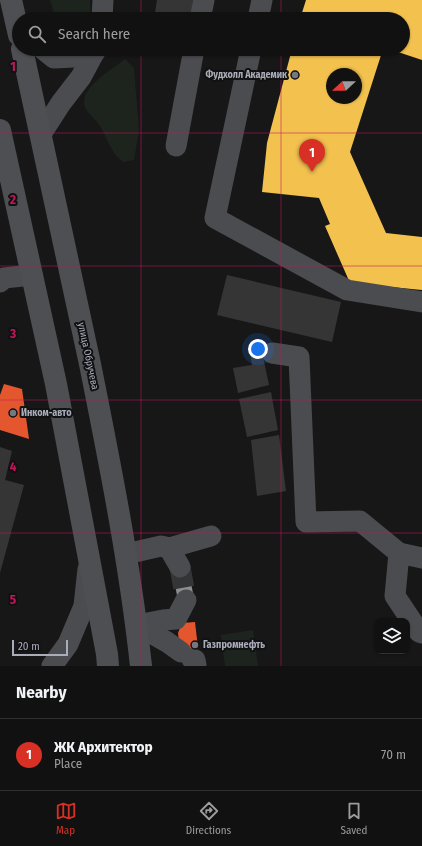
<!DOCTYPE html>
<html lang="en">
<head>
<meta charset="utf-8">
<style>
  :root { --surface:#111; --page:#1e1f1f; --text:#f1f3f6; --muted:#9c9d9f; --line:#303131; --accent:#d93025 }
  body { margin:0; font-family:"Fira Sans Condensed",sans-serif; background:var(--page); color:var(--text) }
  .controls { position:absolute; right:12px; bottom:12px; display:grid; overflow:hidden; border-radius:8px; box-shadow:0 1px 3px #0004 }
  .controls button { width:36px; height:36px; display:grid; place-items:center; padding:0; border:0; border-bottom:1px solid var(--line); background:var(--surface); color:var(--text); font:20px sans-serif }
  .compass { position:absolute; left:326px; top:68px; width:36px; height:36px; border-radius:50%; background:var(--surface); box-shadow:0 1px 3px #0004; rotate:248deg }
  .scale { position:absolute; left:12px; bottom:10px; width:56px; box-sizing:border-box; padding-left:4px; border:2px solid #a8adb8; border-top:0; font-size:11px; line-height:14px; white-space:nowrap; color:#a8adb8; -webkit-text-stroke:3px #111113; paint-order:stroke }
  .you { position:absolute; left:258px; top:349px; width:14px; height:14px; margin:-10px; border:3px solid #fff; border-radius:50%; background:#1a73e8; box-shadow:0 0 0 6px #1a73e833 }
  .badge { display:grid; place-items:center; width:26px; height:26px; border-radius:50%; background:var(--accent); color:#fff; font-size:13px; font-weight:700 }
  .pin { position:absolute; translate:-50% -33px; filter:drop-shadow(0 1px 2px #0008) }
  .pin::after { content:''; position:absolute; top:21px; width:14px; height:12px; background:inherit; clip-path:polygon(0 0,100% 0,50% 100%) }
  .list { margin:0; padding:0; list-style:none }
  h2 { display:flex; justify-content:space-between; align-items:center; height:52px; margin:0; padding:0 16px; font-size:17px }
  h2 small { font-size:13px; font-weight:400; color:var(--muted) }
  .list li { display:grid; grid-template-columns:26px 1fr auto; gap:12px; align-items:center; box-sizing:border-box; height:72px; padding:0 16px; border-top:1px solid var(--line) }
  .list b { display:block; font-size:15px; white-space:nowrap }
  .list p { margin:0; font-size:13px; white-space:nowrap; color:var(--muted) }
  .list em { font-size:13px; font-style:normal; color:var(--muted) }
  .icon { flex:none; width:22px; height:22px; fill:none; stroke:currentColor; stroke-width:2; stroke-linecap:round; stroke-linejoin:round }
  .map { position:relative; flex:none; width:422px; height:666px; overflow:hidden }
  .search { position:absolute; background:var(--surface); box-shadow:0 1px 3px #0004; left:12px; right:12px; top:12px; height:44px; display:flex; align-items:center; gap:10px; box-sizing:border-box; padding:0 14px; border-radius:22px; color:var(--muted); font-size:15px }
  .sheet { height:124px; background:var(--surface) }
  nav { display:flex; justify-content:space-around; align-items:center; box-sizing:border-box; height:56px; border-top:1px solid var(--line); background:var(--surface); font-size:11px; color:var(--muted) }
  nav a { display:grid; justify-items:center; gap:2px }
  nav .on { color:var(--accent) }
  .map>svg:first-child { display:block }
</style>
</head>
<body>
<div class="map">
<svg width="422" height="666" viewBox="0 0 422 666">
  <rect width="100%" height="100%" fill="#171717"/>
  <g fill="#1d241e">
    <path d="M50,0H90L91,19H56Z"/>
    <path d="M125,59L134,68L139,130L134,160L123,162C110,152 108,139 100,126C96,119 89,115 86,109C75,90 113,69 125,59Z"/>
    <path d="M253,630L258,666H225L221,635Z"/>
  </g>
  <g fill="#f2c14e" fill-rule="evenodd">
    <path d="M306,0H422V60L389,49H403V19H300Z"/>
    <path d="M292,49H383L350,152L386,233L422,237V290L350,283L325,226L330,224L319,198L262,192L267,143ZM332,74H356V98H332Z"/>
  </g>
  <g fill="#e4572e">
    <path d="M4,384L22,389L29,439L0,430V395Z"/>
    <path d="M195,622L198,648L180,650L178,633L182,623Z"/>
  </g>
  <path fill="#8d8d92" d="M188,566L194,599L178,601L172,568Z"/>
  <g fill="#353536">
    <path d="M157,0H195L192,19H154Z"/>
    <path d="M227,275L341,302L332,342L217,315Z"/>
    <path d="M262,352L269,385L238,393L233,368L252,365L250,354Z"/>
    <path d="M271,392L278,430L247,437L239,399Z"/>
    <path d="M279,435L286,491L257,496L251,440Z"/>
    <path d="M0,447L12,451L5,480L24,485L0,573Z"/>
  </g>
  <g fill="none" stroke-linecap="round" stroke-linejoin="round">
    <path stroke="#343537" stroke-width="21" stroke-dasharray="21 10" stroke-linecap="butt" d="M180,567L186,600"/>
    <g stroke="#4b4c50" stroke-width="21">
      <path d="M102,19L103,0"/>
      <path d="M200,19L204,0"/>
      <path d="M258,19L262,0"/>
      <path d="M43,49L54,58L74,57L95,52"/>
      <path d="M251,49L215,218L347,290L422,302"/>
      <path d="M41,134L61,103L81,77L96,49"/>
      <path d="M176,146L194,49"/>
      <path d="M0,282L4,278L32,275"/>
      <path d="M272,353L299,357L306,522L360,521L399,553L395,596L419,632L422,633"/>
      <path d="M169,548L180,567"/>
      <path d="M399,553L422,558"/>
      <path d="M126,554L161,546L169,548L211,536"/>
      <path d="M137,625L163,620L176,619L186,600"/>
      <path d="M137,625L167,642L181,652"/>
      <path d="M192,659L195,660L196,665"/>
      <path d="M52,666L68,644L84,606L88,569"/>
    </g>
    <g stroke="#4d4f52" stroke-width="22">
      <path d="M11,0L19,35"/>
      <path d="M22,49C45,154 68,259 90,364C110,464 130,564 141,666"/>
      <path d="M0,130L56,384L107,654L108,666"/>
    </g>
  </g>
  <path fill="none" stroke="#c2185b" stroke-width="1" stroke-opacity="0.55" d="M141,0V19M281,0V19M141,49V666M281,49V666M0,133H422M0,266H422M0,400H422M0,533H422"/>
  <g fill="#757880" stroke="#111113" stroke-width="1.5">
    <circle cx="295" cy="75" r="4"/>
    <circle cx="13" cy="413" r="4"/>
    <circle cx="195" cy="645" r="4"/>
  </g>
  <g text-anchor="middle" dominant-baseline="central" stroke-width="4" stroke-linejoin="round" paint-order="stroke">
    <g font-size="10" font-weight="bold" fill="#a8adb8" stroke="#111113" text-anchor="start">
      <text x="287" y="75" text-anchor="end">Фудхолл Академик</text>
      <text x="21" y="413">Инком-авто</text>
      <text x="203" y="645">Газпромнефть</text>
    </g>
    <g font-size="10" fill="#a8adb8" stroke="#111113">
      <text transform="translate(88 356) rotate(78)">улица Обручева</text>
    </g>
  </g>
  <g font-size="13" text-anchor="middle" font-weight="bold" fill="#c2185b" stroke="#111113" stroke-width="4" stroke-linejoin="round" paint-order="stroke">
    <text x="13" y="71">1</text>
    <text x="13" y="204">2</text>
    <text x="13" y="338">3</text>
    <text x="13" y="471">4</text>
    <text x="13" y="604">5</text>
  </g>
</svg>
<div class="controls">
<button><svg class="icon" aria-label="layers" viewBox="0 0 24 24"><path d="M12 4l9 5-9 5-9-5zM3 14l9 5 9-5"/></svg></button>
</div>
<svg class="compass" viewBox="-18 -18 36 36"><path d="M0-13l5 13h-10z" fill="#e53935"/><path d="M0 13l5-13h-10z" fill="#9c9d9f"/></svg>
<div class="scale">20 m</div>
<div class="you"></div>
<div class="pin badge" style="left:312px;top:172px">1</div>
<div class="search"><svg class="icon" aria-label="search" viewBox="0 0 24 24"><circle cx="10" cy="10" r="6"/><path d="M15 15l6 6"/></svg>Search here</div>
</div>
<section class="sheet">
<h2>Nearby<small></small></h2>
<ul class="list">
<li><span class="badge">1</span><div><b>ЖК Архитектор</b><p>Place</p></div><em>70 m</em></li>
</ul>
</section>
<nav>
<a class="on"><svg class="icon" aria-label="map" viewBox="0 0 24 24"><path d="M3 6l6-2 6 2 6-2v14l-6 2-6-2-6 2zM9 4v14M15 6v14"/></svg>Map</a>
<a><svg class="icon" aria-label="directions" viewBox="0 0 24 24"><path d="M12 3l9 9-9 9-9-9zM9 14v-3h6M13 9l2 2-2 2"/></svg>Directions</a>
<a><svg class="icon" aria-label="saved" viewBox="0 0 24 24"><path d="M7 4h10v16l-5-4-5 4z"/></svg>Saved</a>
</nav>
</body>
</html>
